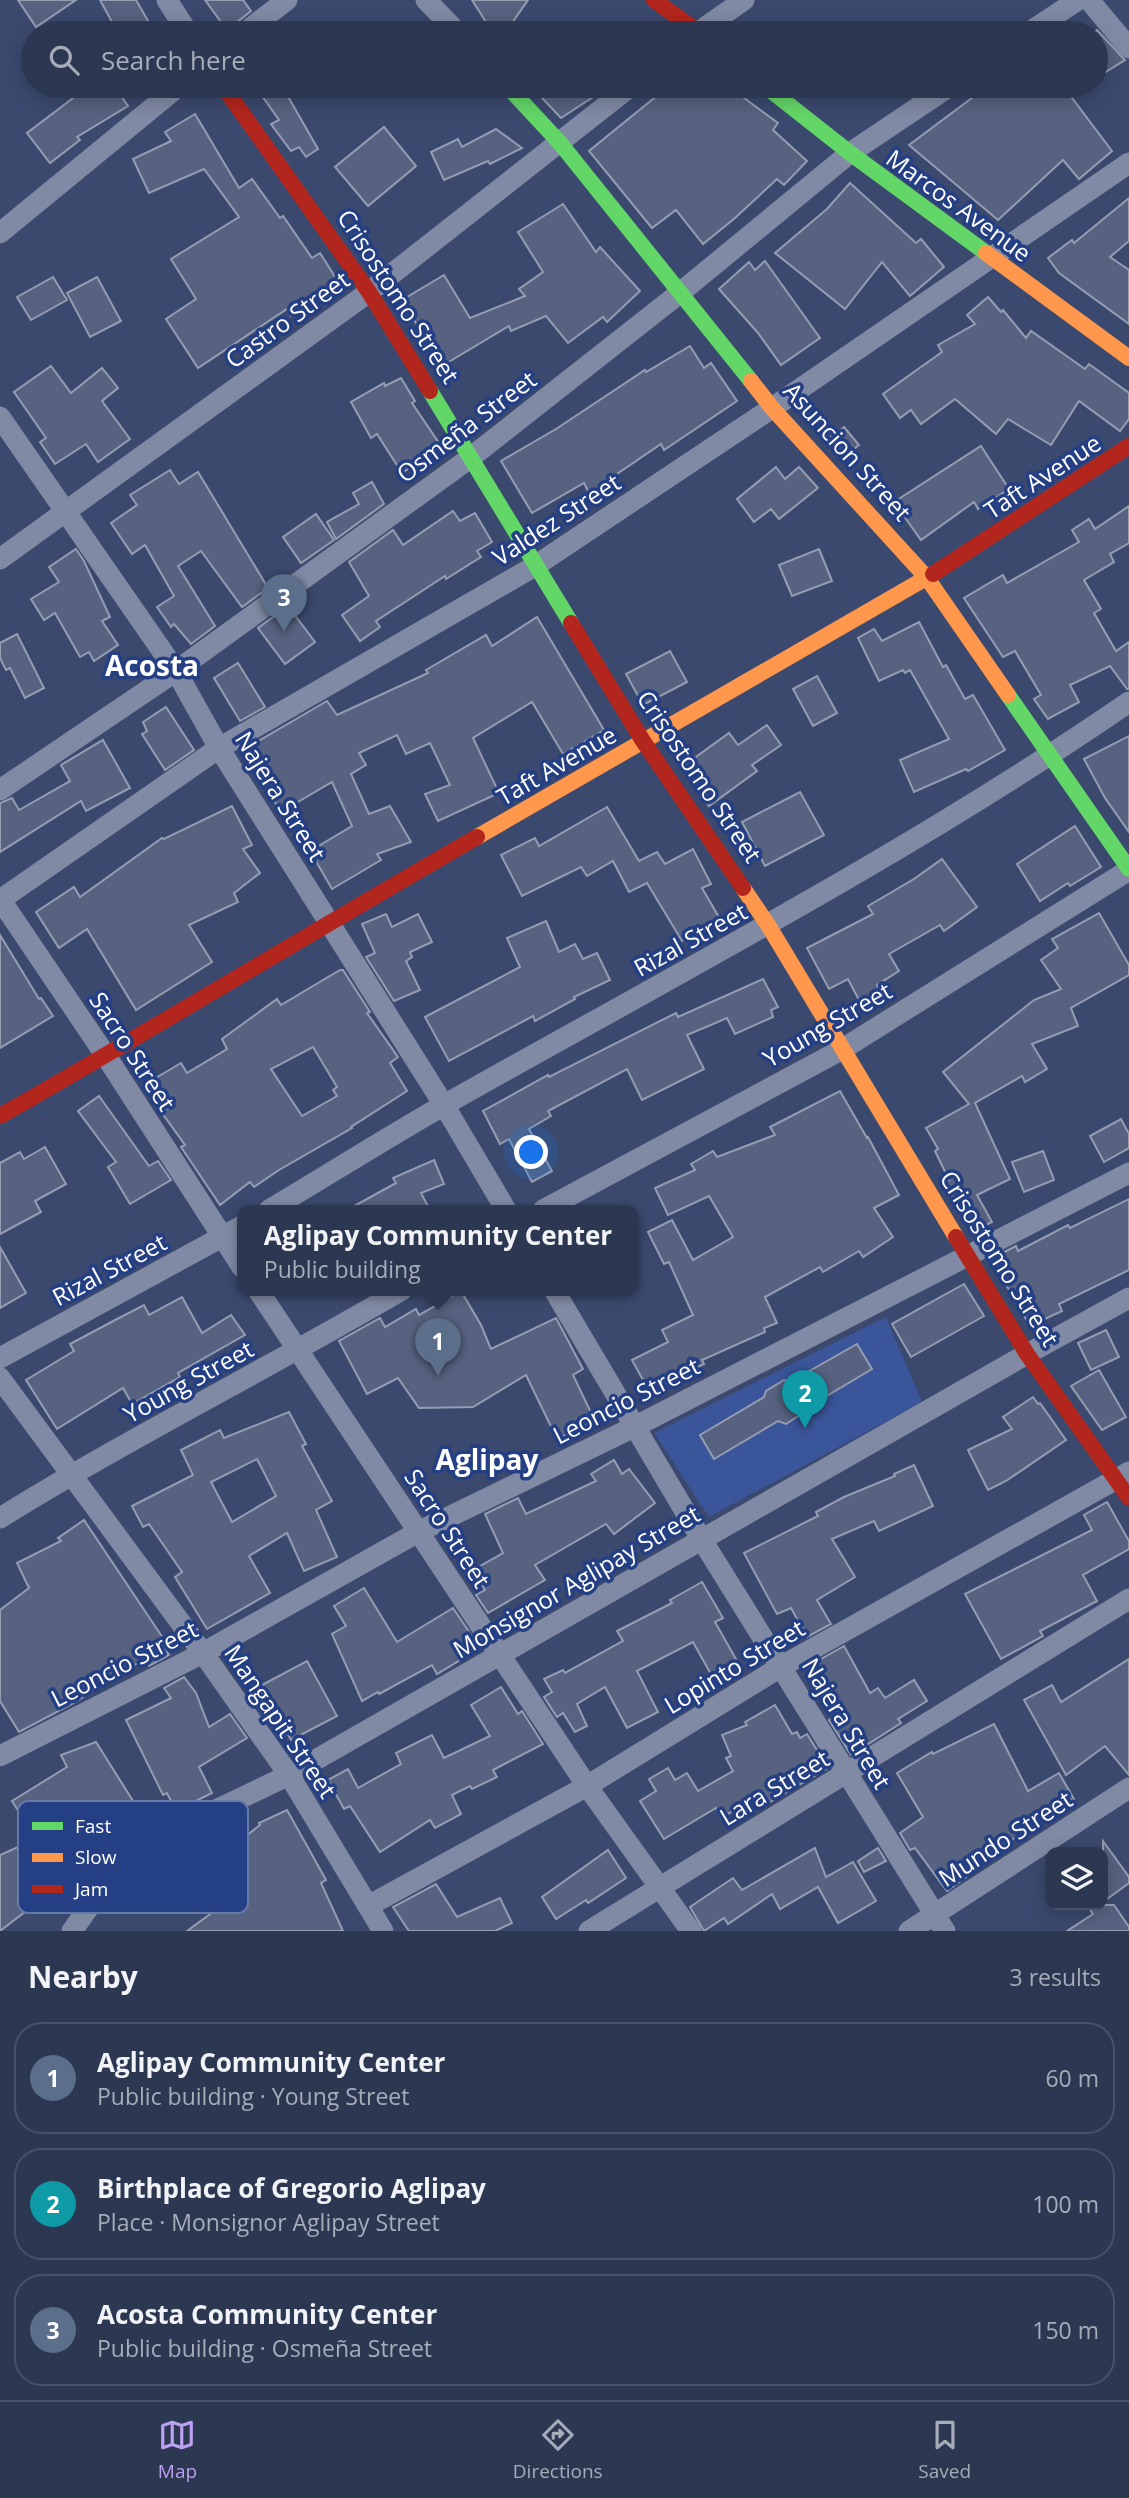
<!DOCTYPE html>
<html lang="en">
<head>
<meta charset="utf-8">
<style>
  :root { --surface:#2c3752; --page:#343f59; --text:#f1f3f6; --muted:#a6acb8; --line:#485169; --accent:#bca0f2 }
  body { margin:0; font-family:"Open Sans",sans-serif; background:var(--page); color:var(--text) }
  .controls { position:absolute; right:21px; bottom:21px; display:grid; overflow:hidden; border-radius:14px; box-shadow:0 4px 18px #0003 }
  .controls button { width:63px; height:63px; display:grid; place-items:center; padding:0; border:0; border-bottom:2px solid var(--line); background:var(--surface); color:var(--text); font:35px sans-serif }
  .you { position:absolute; left:532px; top:1153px; width:24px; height:24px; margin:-18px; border:5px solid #fff; border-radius:50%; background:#1a73e8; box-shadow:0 0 0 10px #1a73e833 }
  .badge { display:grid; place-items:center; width:46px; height:46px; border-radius:50%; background:var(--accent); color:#fff; font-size:23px; font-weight:700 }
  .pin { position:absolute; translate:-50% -58px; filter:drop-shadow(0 2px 4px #0008) }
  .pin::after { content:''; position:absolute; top:37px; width:24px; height:21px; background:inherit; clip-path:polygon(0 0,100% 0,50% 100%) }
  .popup { position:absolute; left:237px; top:1205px; width:402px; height:91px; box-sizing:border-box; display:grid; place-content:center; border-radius:14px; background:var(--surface); filter:drop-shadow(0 2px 5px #0005); font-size:23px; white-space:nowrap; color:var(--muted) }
  .popup b { font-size:26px; color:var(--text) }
  .popup::after { content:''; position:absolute; left:50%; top:100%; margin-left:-14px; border:14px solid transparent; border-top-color:var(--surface) }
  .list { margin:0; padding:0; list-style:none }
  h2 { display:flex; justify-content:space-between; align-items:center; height:91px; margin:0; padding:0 28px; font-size:30px }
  h2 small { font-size:23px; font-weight:400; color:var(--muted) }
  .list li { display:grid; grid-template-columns:46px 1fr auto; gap:21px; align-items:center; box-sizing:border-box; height:112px; margin:0 14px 14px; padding:0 14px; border:2px solid var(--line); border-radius:28px }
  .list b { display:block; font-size:26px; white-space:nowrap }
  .list p { margin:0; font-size:23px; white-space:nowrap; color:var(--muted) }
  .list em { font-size:23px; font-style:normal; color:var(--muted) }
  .icon { flex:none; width:38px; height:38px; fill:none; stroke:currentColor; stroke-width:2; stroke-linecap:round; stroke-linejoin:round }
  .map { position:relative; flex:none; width:1129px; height:1931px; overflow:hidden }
  .search { position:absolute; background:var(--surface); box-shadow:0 4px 18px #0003; left:21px; right:21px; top:21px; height:77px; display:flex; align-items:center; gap:18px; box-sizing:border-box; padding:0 24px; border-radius:38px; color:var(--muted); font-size:26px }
  .sheet { height:469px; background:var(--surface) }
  nav { display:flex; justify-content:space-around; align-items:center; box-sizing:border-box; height:98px; border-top:2px solid var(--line); background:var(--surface); font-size:19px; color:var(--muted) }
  nav a { display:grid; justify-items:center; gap:4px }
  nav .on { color:var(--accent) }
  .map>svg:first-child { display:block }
</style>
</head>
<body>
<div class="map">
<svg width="1129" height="1931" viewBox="0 0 1129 1931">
  <rect width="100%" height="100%" fill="#3b496e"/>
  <path fill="#3a5599" d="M886,1317L922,1402L709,1517L654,1433Z"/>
  <g fill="#56627f" stroke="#959db2" stroke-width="2" fill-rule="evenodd">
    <path d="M18,0H76L36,27Z"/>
    <path d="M100,0H136L155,33H118Z"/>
    <path d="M205,0H243L251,11L236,23L229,33Z"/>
    <path d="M472,0H528L505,33H493Z"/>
    <path d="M1097,30L1125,60L1096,78V31Z"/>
    <path d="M89,86H114L128,106L77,137L80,140L50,163L27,133Z"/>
    <path d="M255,86H282L318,149L306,157L299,147L291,151L271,124L279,120Z"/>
    <path d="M550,86H610L561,118L541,97Z"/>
    <path d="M669,86H677L687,97L696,86H728L778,123L773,130L807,161L784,185L777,179L735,218L703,244L676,210L652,228L589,151Z"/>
    <path d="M988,86H1063L1112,151L1079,179L1063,160L998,220L909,145Z"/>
    <path d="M195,114L239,188L252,179L280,218L283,216L312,258L320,253L339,283L311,299L313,302L291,316L287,309L198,368L166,319L196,299L171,259L239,217L204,169L149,193L133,159L171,141L165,132Z"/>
    <path d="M384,127L416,166L368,206L335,167Z"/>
    <path d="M496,129L522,148L490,164L488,161L444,180L431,152L458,139L462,147Z"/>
    <path d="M850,183L916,243L921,239L944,267L910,296L882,262L845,309L775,253L827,209Z"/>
    <path d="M1129,198V241L1110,257L1129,270V324L1059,273L1048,258L1072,240L1074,243Z"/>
    <path d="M563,204L596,252L600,247L640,291L607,322L603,317L568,343L546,316L511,331L509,326L442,366L402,300L444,275L470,318L525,296L519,289L543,272L518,232Z"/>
    <path d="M765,261L820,338L781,365L758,333L719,289L749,262L755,270Z"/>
    <path d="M53,277L67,300L31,320L17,297Z"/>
    <path d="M97,277L121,321L90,337L67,293Z"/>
    <path d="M988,297L1001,312L1003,310L1026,338L1031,331L1085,369L1089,364L1129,393V419L1120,431L1079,401L1051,445L1008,419L996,434L955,399L921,424L911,410L900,418L883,394L942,352L938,345L975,324L967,315Z"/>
    <path d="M690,346L704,368L711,363L737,401L664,450L661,444L589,493L584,483L532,513L501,461L556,429L645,370L646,372Z"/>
    <path d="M51,366L71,393L102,368L118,388L102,401L130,439L98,462L86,444L55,464L40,442L46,438L14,392Z"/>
    <path d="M401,378L415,401L412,403L441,446L402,473L377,434L371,438L351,402L384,383L385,386Z"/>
    <path d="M844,427L859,445L843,457L828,439Z"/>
    <path d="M981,446L1009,489L978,509L974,502L921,540L894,502Z"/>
    <path d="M776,467L785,479L799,467L818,488L779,519L771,509L754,522L737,499Z"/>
    <path d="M170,470L179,484L198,472L268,588L242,607L201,551L178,566L215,626L191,644L174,624L171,627L157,607L174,596L145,545L132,554L111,523L137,505L130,495Z"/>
    <path d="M372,482L384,504L336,539L327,522L359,504L353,493Z"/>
    <path d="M1129,506V543L1110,554L1114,562L1084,580L1101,609L1094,613L1116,651L1129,642V689H1127L1110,666L1070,685L1079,702L1048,719L1034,699L1041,695L1015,651L1003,657L964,598L1003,575L1007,583L1079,542L1072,530L1089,519L1095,529Z"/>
    <path d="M453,511L460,521L475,513L492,542L477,551L481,557L446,579L445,576L376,621L380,627L360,641L342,615L369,596L349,562L393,530L403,545Z"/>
    <path d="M316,514L334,540L301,563L283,537Z"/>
    <path d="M76,549L84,561L110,617L102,621L118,645L94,661L89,652L80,657L55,613L44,620L31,599L59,582L49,567Z"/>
    <path d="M819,549L832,581L792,596L779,565Z"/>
    <path d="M288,606L315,642L285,664L258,628Z"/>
    <path d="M537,617L604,730L563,754L532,702L473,738L499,793L438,821L425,794L450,785L430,743L406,754L397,735L359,753L366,765L351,774L369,814L390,806L411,842L377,854L381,860L332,889L310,851L352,826L332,782L281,812L243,750L327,701L337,715L428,673L426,670L486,635L492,646Z"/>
    <path d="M919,622L943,667L946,665L965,699L973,695L1005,750L968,771L966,769L914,792L900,760L949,739L910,670L905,673L903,670L879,681L858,638L874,629L882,641Z"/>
    <path d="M17,634L44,688L25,698L10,668L6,670L0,658V643Z"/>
    <path d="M670,651L687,682L643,705L626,674Z"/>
    <path d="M238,663L265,707L240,721L214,678Z"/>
    <path d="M817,676L837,713L813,726L793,689Z"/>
    <path d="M166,707L194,750L165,770L142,734L147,731L143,722Z"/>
    <path d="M767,725L781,745L752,765L757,771L709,806L682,767L729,733L738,745Z"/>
    <path d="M1129,736V832L1105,798L1084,759Z"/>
    <path d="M103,740L130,788L86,811L81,801L0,852V803L12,798L19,810L70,781L61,765Z"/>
    <path d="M800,792L824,835L765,866L742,822Z"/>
    <path d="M232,806L252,845L243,849L260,873L234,893L238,902L189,925L212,962L136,1010L87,929L59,948L36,912L74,887L80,897L162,838L164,839Z"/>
    <path d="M607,807L639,861L657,852L665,864L693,849L711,884L702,888L720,919L682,941L647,883L629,892L613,861L587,876L581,867L522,896L501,855L535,838L539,846Z"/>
    <path d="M1075,826L1101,867L1070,886L1068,883L1040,901L1017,864Z"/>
    <path d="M942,859L977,907L944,931L940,925L889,954L899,971L877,985L880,992L860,1002L848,979L829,989L807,948L873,914L868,906L914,879Z"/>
    <path d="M1099,913L1129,965V975L1071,1008L1078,1026L1032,1044L1047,1069L1025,1082L1022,1076L975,1103L1010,1179L977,1195L992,1222L973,1231L944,1182L949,1180L935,1151L938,1149L926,1128L969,1104L943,1072L1034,1000L1061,989L1041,960L1058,948L1052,939Z"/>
    <path d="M386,914L392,927L418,914L432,942L410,952L412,957L406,961L420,990L394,1001L366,957L375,953L362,924Z"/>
    <path d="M546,921L559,952L575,944L583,959L597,953L610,980L574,997L575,999L535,1021L533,1016L449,1061L425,1017L520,967L507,938Z"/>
    <path d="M0,935L39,999L41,998L53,1016L0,1048Z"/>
    <path d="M340,970H343L370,1012L367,1013L398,1057L390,1063L407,1091L351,1127L352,1128L279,1170L254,1187L250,1182L220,1205L181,1147L185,1145L162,1113L166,1110L149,1082L181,1063L187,1073L227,1049L222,1039L277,999L281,1005ZM313,1047L337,1087L333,1090L337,1096L302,1116L271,1069Z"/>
    <path d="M763,979L778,1007L771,1010L773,1017L735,1034L727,1018L687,1035L704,1069L642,1100L627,1069L548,1111L551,1116L529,1129L552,1171L532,1182L509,1139L500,1144L483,1111L548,1075L549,1077L676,1013L678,1017Z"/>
    <path d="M840,1091L867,1138L868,1137L899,1195L874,1208L893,1237L863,1257L859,1251L823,1272L820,1267L765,1297L777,1323L764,1328L765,1332L702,1360L704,1364L649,1391L632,1360L668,1342L662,1330L693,1315L669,1262L664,1264L648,1232L672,1220L693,1260L733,1237L709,1196L668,1215L655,1188L695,1170L691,1164L713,1151L717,1157L775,1135L770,1127Z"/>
    <path d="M99,1096L149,1166L158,1161L171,1180L130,1204L108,1167L116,1162L78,1111Z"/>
    <path d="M1121,1119L1129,1134V1148L1104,1162L1090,1136Z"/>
    <path d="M45,1147L66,1184L35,1201L41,1212L0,1234V1163L20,1152L24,1159Z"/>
    <path d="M1043,1151L1054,1180L1024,1192L1012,1162Z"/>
    <path d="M434,1160L444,1184L421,1193L430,1210H347L396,1183L393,1178Z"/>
    <path d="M1129,1199V1270L1059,1304L1062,1311L1030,1326L991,1259L1016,1246L1018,1251L1068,1225L1070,1228Z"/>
    <path d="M0,1247L26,1293L0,1308Z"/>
    <path d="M964,1284L984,1316L911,1357L892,1324Z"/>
    <path d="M461,1291L481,1325L491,1349L556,1318L583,1369L573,1375L595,1421L557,1439L526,1375L473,1407L419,1408L398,1378L367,1394L339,1341L380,1318L385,1327L416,1309L419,1315Z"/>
    <path d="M182,1297L202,1333L231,1315L245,1335L178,1373L180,1377L132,1404L123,1388L57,1429L26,1380L74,1351L70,1344L119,1318L144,1305L149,1315Z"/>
    <path d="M1106,1330L1119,1357L1091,1370L1078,1343Z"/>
    <path d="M857,1344L872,1369L805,1409L803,1413L786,1424L778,1421L714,1459L700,1435L764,1397L766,1391L784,1380L790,1382Z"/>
    <path d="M1099,1370L1126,1417L1102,1430L1071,1386Z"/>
    <path d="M1033,1397L1038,1404L1040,1403L1066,1440L1006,1481L988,1490L968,1450L1012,1429L1003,1417Z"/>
    <path d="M289,1412L306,1444L302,1446L332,1501L316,1510L337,1557L304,1571L287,1533L249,1556L270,1593L207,1629L175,1577L182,1572L149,1524L143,1527L132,1506L193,1475L181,1450L220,1430L224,1438ZM257,1459L276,1496L232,1522L211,1482Z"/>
    <path d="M614,1460L622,1474L629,1469L655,1503L614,1534L606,1524L535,1565L545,1580L488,1613L476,1595L485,1590L473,1570L503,1553L485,1514L518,1498L526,1514L596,1481L591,1474Z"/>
    <path d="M914,1465L933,1506L879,1531L874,1521L832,1539L855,1577L817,1600L831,1624L807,1637L791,1608L777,1614L744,1553L818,1516L816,1512L844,1497L895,1476L894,1474Z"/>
    <path d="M1107,1502L1129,1541V1549L1083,1575L1097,1601L1040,1631L1043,1636L1001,1659L965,1594L1092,1530L1084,1515Z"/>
    <path d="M84,1520L167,1644L163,1646L169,1655L149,1666L144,1659L72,1704L19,1732L0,1701V1610L29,1588L17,1563L61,1541L58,1538Z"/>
    <path d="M702,1582L723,1618L715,1622L737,1661L712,1676L693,1642L637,1671L658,1712L627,1728L605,1687L577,1704L587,1726L575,1732L563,1713L557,1717L544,1697L552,1692L544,1679L563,1670L565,1673L623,1641L617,1631L672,1603L670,1600Z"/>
    <path d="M364,1588L397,1642L453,1608L480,1648L437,1674L432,1665L379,1694L378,1692L362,1701L332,1634L346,1626L334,1606Z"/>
    <path d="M844,1646L870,1693L878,1688L885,1698L914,1680L927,1701L898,1719L901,1723L851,1755L829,1720L834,1717L807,1667Z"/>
    <path d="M1129,1659V1775L1105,1746L1066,1775L1024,1700L1052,1685L1061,1702Z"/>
    <path d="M307,1661L337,1716L291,1740L279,1718L269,1724L252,1700L266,1692L262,1685Z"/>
    <path d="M184,1677L196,1693L209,1727L230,1714L247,1738L199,1767L212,1793L176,1811L167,1793L163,1795L126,1720L171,1698L164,1688Z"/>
    <path d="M501,1687L518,1714L522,1711L543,1744L493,1770L497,1777L472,1789L470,1786L452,1795L461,1814L435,1828L430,1820L380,1852L350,1806L344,1809L328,1780L348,1769L358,1788L401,1764L396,1753L432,1735L444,1758L490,1736L471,1705Z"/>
    <path d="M775,1705L792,1734L797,1732L800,1738L807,1734L828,1768L770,1802L764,1792L721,1818L716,1808L664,1839L640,1801L656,1791L649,1779L668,1768L675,1780L687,1773L698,1791L733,1771L726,1758L731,1756L722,1735L747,1725L745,1722Z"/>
    <path d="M994,1724L1028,1791L1059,1773L1074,1799L1034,1821L1035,1824L979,1862L981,1866L947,1891L915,1848L910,1850L900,1833L923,1817L897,1773L932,1752L933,1754Z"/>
    <path d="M96,1742L140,1812L116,1829L122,1841L95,1856L103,1865L96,1875L78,1889L82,1894L77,1901L61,1910L51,1892L0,1931V1855L36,1839L12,1801L67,1767L61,1755Z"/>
    <path d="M287,1810L326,1880L321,1883L343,1931H187L217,1909L192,1865L246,1836L260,1825L259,1823Z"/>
    <path d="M1103,1841L1129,1877V1883L1103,1902Z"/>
    <path d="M815,1848L826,1877L853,1862L876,1901L838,1923L818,1887L780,1909L772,1894L728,1924L724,1918L704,1931L690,1907L733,1878L742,1890Z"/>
    <path d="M878,1848L886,1861L864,1872L858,1861Z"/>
    <path d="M608,1850L626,1878L588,1903L586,1900L556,1919L542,1897Z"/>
    <path d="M436,1884L457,1917L500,1898L512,1923L495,1931H409L393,1907Z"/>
    <path d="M1087,1905H1114L1129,1927V1931H1067L1093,1914Z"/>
  </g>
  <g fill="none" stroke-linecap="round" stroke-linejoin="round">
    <g stroke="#818aa4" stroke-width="21">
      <path d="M167,0L188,33"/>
      <path d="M426,0L458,33"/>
      <path d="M1089,0L1129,48"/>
      <path d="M244,33L287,0"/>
      <path d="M697,33L744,0"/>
      <path d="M1028,33L1078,0"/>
      <path d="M0,233L179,86"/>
      <path d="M0,417L176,671L219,748L444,1105L506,1210"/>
      <path d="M0,559L369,292L631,86"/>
      <path d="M0,790L176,671L470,458L681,292L850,153L950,86"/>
      <path d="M0,899L106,1056L242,1267"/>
      <path d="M0,900L219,748L535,566L772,408L1129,163"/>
      <path d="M269,1210C328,1175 386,1138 446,1104C676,974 911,852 1129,702"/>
      <path d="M543,1210L841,1050L1129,870"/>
      <path d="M258,1290L587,1786L691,1931"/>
      <path d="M554,1290L702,1540L945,1931"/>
      <path d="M0,1358L242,1226"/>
      <path d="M0,1378L203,1653L289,1775L383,1931"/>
      <path d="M0,1518C131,1437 269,1368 402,1290"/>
      <path d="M0,1756L203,1653L418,1532L636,1426L1129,1173"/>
      <path d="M368,1906L587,1786L782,1666L1129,1472"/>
      <path d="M72,1931L122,1861L149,1842L289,1775L1027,1354L1129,1298"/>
      <path d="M589,1931L1129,1599"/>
      <path d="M909,1931L1129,1788"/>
    </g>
    <g stroke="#63d668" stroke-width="16">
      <path d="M507,86L560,143L751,381"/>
      <path d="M765,86L850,153L986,253"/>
      <path d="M430,391L571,623"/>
      <path d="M1008,695L1129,869"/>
    </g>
    <g stroke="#ff974d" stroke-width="16">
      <path d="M986,253L1129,358"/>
      <path d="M751,381L772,408L927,578L1008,695"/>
      <path d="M477,837L933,574"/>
      <path d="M743,888L768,925L956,1237"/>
    </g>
    <g stroke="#b3261e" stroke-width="16">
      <path d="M654,0L700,33"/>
      <path d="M223,86L369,292L430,391"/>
      <path d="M933,574L1129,446"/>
      <path d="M571,623L643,741L743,888"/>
      <path d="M0,1116C160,1025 317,929 477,837"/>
      <path d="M956,1237L1027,1354L1129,1498"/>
    </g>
  </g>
  <g text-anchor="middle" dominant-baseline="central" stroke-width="7" stroke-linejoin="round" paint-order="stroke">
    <g font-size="24" fill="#fff" stroke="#253f84">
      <text transform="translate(959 205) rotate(36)">Marcos Avenue</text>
      <text transform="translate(399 296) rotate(57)">Crisostomo Street</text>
      <text transform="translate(287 319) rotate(-36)">Castro Street</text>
      <text transform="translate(466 426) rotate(-37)">Osmeña Street</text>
      <text transform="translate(848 451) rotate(48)">Asuncion Street</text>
      <text transform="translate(1042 476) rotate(-33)">Taft Avenue</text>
      <text transform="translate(556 519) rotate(-33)">Valdez Street</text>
      <text transform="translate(556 765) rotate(-30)">Taft Avenue</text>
      <text transform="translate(700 776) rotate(56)">Crisostomo Street</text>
      <text transform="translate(281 796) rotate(58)">Najera Street</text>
      <text transform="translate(690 939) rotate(-29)">Rizal Street</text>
      <text transform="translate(827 1024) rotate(-30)">Young Street</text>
      <text transform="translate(133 1051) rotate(57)">Sacro Street</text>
      <text transform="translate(1000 1258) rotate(58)">Crisostomo Street</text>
      <text transform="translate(109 1269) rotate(-28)">Rizal Street</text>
      <text transform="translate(188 1381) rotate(-29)">Young Street</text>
      <text transform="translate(626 1400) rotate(-27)">Leoncio Street</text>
      <text transform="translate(448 1528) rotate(57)">Sacro Street</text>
      <text transform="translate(576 1581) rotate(-30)">Monsignor Aglipay Street</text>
      <text transform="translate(124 1663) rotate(-27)">Leoncio Street</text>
      <text transform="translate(734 1666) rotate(-31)">Lopinto Street</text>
      <text transform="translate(281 1721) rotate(56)">Mangapit Street</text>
      <text transform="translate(847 1723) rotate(59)">Najera Street</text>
      <text transform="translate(774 1787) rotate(-31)">Lara Street</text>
      <text transform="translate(1005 1838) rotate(-33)">Mundo Street</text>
    </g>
    <g font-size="28" font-weight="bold" fill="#fff" stroke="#253f84">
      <text x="152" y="665">Acosta</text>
      <text x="487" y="1459">Aglipay</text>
    </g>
  </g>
  <rect x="18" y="1801" width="230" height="112" rx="10" fill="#253f84" stroke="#6679a9" stroke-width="2"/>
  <rect x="32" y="1822" width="31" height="8" fill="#63d668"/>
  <rect x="32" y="1853" width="31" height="9" fill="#ff974d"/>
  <rect x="32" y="1885" width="31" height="8" fill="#b3261e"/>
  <g font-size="19" fill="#fff">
    <text x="75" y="1833">Fast</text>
    <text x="75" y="1864">Slow</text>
    <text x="75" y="1896">Jam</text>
  </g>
</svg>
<div class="controls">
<button><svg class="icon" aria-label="layers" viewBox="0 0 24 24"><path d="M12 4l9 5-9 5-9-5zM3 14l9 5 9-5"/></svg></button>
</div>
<div class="you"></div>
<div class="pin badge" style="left:438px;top:1376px;background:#5c6f8a">1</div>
<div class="popup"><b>Aglipay Community Center</b>Public building</div>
<div class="pin badge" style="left:805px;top:1428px;background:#0f9aa8">2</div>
<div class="pin badge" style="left:284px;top:632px;background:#5c6f8a">3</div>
<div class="search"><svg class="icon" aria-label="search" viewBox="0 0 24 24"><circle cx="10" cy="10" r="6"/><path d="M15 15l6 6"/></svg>Search here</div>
</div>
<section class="sheet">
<h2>Nearby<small>3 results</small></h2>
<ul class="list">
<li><span class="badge" style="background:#5c6f8a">1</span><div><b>Aglipay Community Center</b><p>Public building · Young Street</p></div><em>60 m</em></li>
<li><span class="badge" style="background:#0f9aa8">2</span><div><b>Birthplace of Gregorio Aglipay</b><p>Place · Monsignor Aglipay Street</p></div><em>100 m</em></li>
<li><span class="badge" style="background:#5c6f8a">3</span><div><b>Acosta Community Center</b><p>Public building · Osmeña Street</p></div><em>150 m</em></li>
</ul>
</section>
<nav>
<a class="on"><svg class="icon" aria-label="map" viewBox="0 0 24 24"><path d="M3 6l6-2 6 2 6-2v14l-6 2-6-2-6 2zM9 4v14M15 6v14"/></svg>Map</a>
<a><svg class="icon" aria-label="directions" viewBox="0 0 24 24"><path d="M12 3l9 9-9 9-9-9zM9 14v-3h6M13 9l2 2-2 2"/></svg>Directions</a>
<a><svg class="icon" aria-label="saved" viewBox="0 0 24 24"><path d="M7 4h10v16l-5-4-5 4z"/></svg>Saved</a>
</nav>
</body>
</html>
